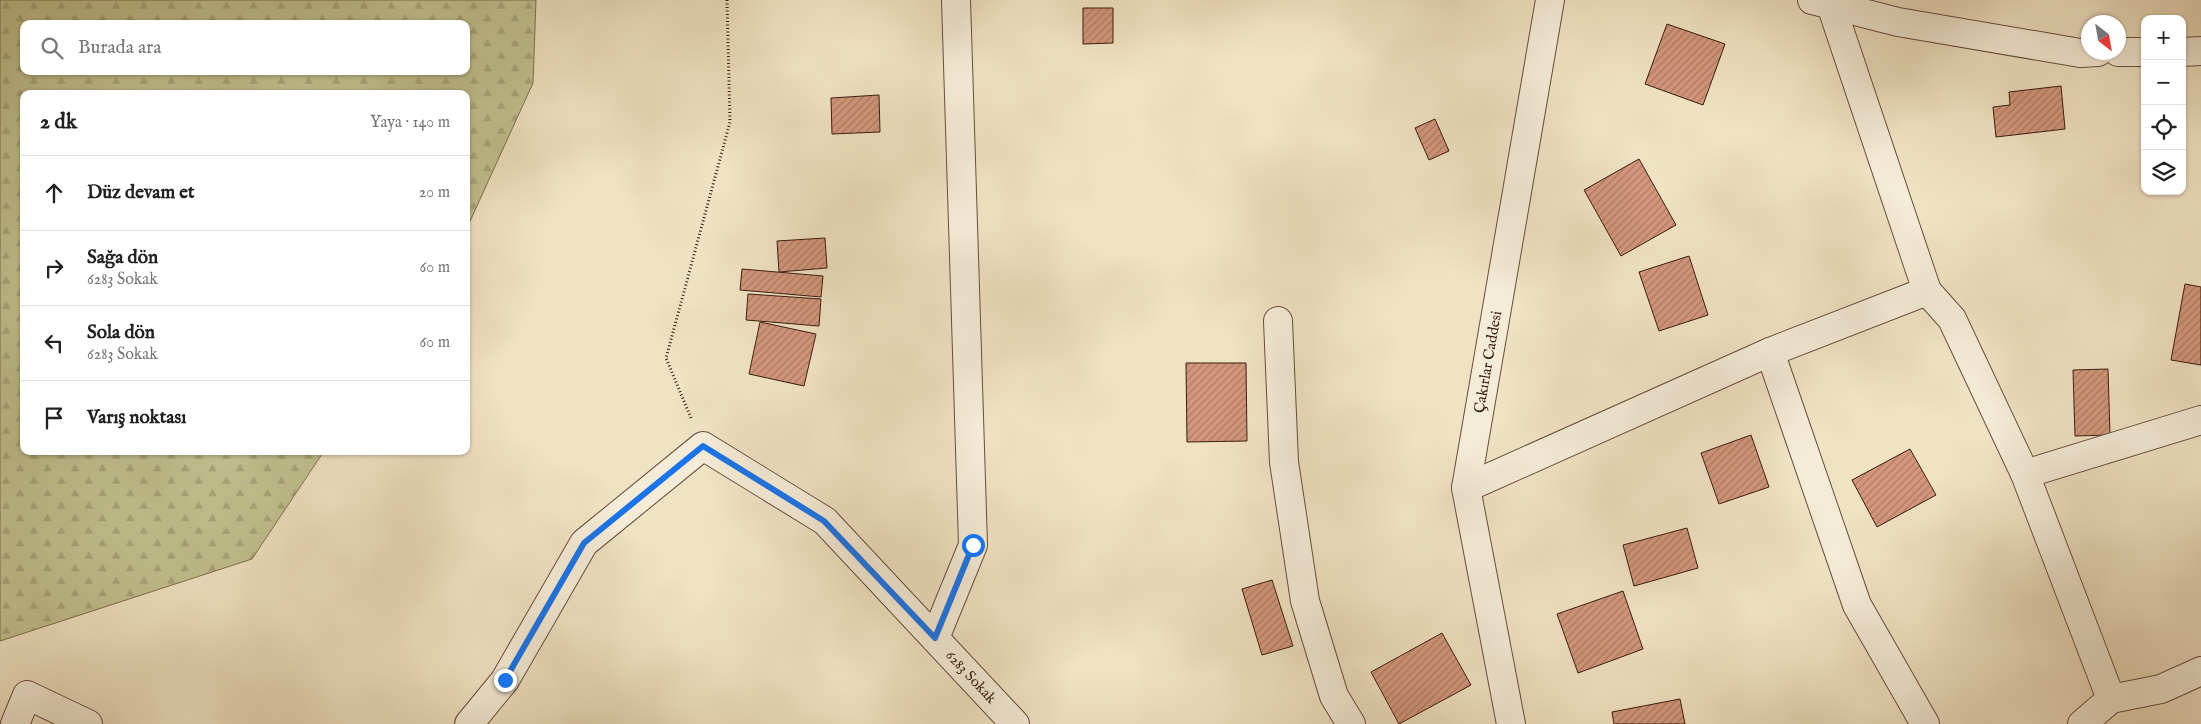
<!DOCTYPE html>
<html lang="tr">
<head>
<meta charset="utf-8">
<style>
  :root { --surface:#fff; --page:#f6f6f6; --text:#222; --muted:#767676; --line:#e0e0e0 }
  body { margin:0; font-family:"IM FELL English",serif; background:var(--page); color:var(--text) }
  .controls { position:absolute; right:15px; top:15px; display:grid; overflow:hidden; border-radius:10px; box-shadow:0 1px 4px #0004 }
  .controls button { width:45px; height:45px; display:grid; place-items:center; padding:0; border:0; border-bottom:1px solid var(--line); background:var(--surface); color:var(--text); font:25px sans-serif }
  .compass { position:absolute; left:2081px; top:15px; width:45px; height:45px; border-radius:50%; background:var(--surface); box-shadow:0 1px 4px #0004; rotate:149deg }
  .stop { position:absolute; width:15px; height:15px; margin:-11px; border:4px solid #1a73e8; border-radius:50%; background:#fff }
  .stop.end { background:#1a73e8; border-color:#fff; box-shadow:0 1px 5px #0008 }
  .list { margin:0; padding:0; list-style:none }
  h2 { display:flex; justify-content:space-between; align-items:center; height:65px; margin:0; padding:0 20px; font-size:21px }
  h2 small { font-size:16px; font-weight:400; color:var(--muted) }
  .list li { display:grid; grid-template-columns:32px 1fr auto; gap:15px; align-items:center; box-sizing:border-box; height:75px; padding:0 20px; border-top:1px solid var(--line) }
  .list b { display:block; font-size:19px; white-space:nowrap }
  .list p { margin:0; font-size:16px; white-space:nowrap; color:var(--muted) }
  .list em { font-size:16px; font-style:normal; color:var(--muted) }
  .icon { flex:none; width:28px; height:28px; fill:none; stroke:currentColor; stroke-width:2; stroke-linecap:round; stroke-linejoin:round }
  .map { position:relative; flex:none; width:2201px; height:724px; overflow:hidden }
  .search { position:absolute; background:var(--surface); box-shadow:0 1px 4px #0004; left:20px; top:20px; width:450px; height:55px; display:flex; align-items:center; gap:12px; box-sizing:border-box; padding:0 18px; border-radius:10px; color:var(--muted); font-size:19px }
  .panel { position:absolute; background:var(--surface); box-shadow:0 1px 4px #0004; left:20px; top:90px; width:450px; height:365px; border-radius:10px }
  .map>svg:first-child { display:block }
</style>
</head>
<body>
<div class="map">
<svg width="2201" height="724" viewBox="0 0 2201 724">
  <defs>
    <pattern id="forest-firs" width="22" height="20" patternUnits="userSpaceOnUse" patternTransform="scale(1.25)"><rect width="22" height="20" fill="#c1c18f"/><path d="M5 1l3.5 6h-7zM16 11l3.5 6h-7z" fill="#a7a57a"/></pattern>
    <pattern id="building-hatch" width="6" height="6" patternUnits="userSpaceOnUse" patternTransform="scale(1.25)"><rect width="6" height="6" fill="#d4977c"/><path d="M-1 1l2-2M0 6l6-6M5 7l2-2" fill="none" stroke="#ad7b64"/></pattern>
  </defs>
  <rect width="100%" height="100%" fill="#f0e2c3"/>
  <filter id="stains"><feTurbulence type="fractalNoise" baseFrequency=".004" numOctaves="4"/><feColorMatrix values="0 0 0 0 .2 0 0 0 0 .09 0 0 0 0 .02 0 0 0 .5 -.17"/></filter>
  <radialGradient id="worn" r=".72"><stop offset=".6" stop-color="#630" stop-opacity="0"/><stop offset="1" stop-color="#630" stop-opacity=".3"/></radialGradient>
  <path fill="url(#forest-firs)" stroke="#7e6f4f" fill-rule="evenodd" d="M0,0H536L533,83L466,230V94H24V451H324L252,559L0,641ZM24,24H466V71H24Z"/>
  <g fill="url(#building-hatch)" stroke="#3a1d0f">
    <path d="M1083,8H1113V43L1083,44Z"/>
    <path d="M1667,24L1725,44L1703,105L1645,84Z"/>
    <path d="M2061,86L2065,129L1996,137L1993,107L2010,105L2009,92Z"/>
    <path d="M879,95L880,132L832,134L831,98Z"/>
    <path d="M1435,119L1449,151L1429,160L1415,128Z"/>
    <path d="M1639,159L1676,225L1621,256L1584,190Z"/>
    <path d="M825,238L827,268L779,272L777,241Z"/>
    <path d="M1689,256L1708,315L1659,331L1639,272Z"/>
    <path d="M742,269L823,276L821,297L740,290Z"/>
    <path d="M2185,284L2201,287V365L2171,360Z"/>
    <path d="M748,294L821,299L819,326L746,320Z"/>
    <path d="M760,322L816,334L804,386L749,374Z"/>
    <path d="M1186,363H1246L1247,441L1187,442Z"/>
    <path d="M2108,369L2110,435L2075,436L2073,370Z"/>
    <path d="M1751,435L1769,487L1719,504L1701,453Z"/>
    <path d="M1910,449L1936,495L1877,527L1852,480Z"/>
    <path d="M1687,528L1698,568L1634,586L1623,545Z"/>
    <path d="M1272,580L1293,646L1262,655L1242,589Z"/>
    <path d="M1623,591L1643,649L1578,673L1557,614Z"/>
    <path d="M1442,633L1471,685L1399,724L1371,672Z"/>
    <path d="M1680,699L1685,724H1614L1612,712Z"/>
  </g>
  <g fill="none" stroke-linecap="round" stroke-linejoin="round">
    <g stroke="#684e3c" stroke-width="30">
      <g id="minor">
        <path d="M1812,0L1898,22L2080,53L2098,52"/>
        <path d="M1832,0L1831,5L1927,291L1952,319L2025,474L2111,699"/>
        <path d="M2118,52H2145"/>
        <path d="M2182,52L2201,51"/>
        <path d="M1278,321L1284,462L1305,601L1334,696L1351,724"/>
        <path d="M1770,352L1857,605L1925,724"/>
        <path d="M2025,474L2201,420"/>
        <path d="M1466,488L1770,352L1927,291"/>
        <path d="M935,638L973,545L956,0"/>
        <path d="M15,724L27,695L88,724"/>
        <path d="M469,724L505,680L584,543L703,446L825,521L1015,724"/>
        <path d="M2082,724L2111,699L2161,689L2201,671"/>
      </g>
    </g>
    <g stroke="#684e3c" stroke-width="30">
      <path id="tertiary" d="M1511,724L1466,488L1550,0"/>
    </g>
    <path stroke="#3a1d0f" stroke-width="3" stroke-dasharray="1 2.5" stroke-linecap="butt" d="M691,418L666,358L730,122L727,0"/>
    <use href="#minor" stroke="#f5ecd8" stroke-width="28"/>
    <use href="#tertiary" stroke="#f5ecd8" stroke-width="28"/>
  </g>
  <g fill="none" stroke-linecap="round" stroke-linejoin="round">
    <path stroke="#1a73e8" stroke-width="6" d="M505,680L584,543L703,446L824,521L935,638L973,545"/>
  </g>
  <g text-anchor="middle" dominant-baseline="central" stroke-width="4.5" stroke-linejoin="round" paint-order="stroke">
    <g font-size="15" fill="#3a1d0f" stroke="#f5ecd8">
      <text transform="translate(1488 362) rotate(-80)">Çakırlar Caddesi</text>
      <text transform="translate(971 677) rotate(47)">6283 Sokak</text>
    </g>
  </g>
  <rect width="100%" height="100%" filter="url(#stains)"/>
  <rect width="100%" height="100%" fill="url(#worn)"/>
</svg>
<div class="controls">
<button>+</button>
<button>−</button>
<button><svg class="icon" aria-label="locate" viewBox="0 0 24 24"><circle cx="12" cy="12" r="6"/><path d="M12 2v4M12 18v4M2 12h4M18 12h4"/></svg></button>
<button><svg class="icon" aria-label="layers" viewBox="0 0 24 24"><path d="M12 4l9 5-9 5-9-5zM3 14l9 5 9-5"/></svg></button>
</div>
<svg class="compass" viewBox="-18 -18 36 36"><path d="M0-13l5 13h-10z" fill="#e53935"/><path d="M0 13l5-13h-10z" fill="#767676"/></svg>
<div class="stop" style="left:973px;top:545px"></div>
<div class="stop end" style="left:505px;top:680px"></div>
<div class="search"><svg class="icon" aria-label="search" viewBox="0 0 24 24"><circle cx="10" cy="10" r="6"/><path d="M15 15l6 6"/></svg>Burada ara</div>
<section class="panel">
<h2>2 dk<small>Yaya · 140 m</small></h2>
<ul class="list">
<li><svg class="icon" aria-label="ahead" viewBox="0 0 24 24"><path d="M12 20V5M6 11l6-6 6 6"/></svg><div><b>Düz devam et</b></div><em>20 m</em></li>
<li><svg class="icon" aria-label="right" viewBox="0 0 24 24"><path d="M7 20v-9h11M14 6l5 5-5 5"/></svg><div><b>Sağa dön</b><p>6283 Sokak</p></div><em>60 m</em></li>
<li><svg class="icon" aria-label="left" viewBox="0 0 24 24"><path d="M17 20v-9H6M10 6l-5 5 5 5"/></svg><div><b>Sola dön</b><p>6283 Sokak</p></div><em>60 m</em></li>
<li><svg class="icon" aria-label="arrive" viewBox="0 0 24 24"><path d="M6 21V4h12l-3 4 3 4H6"/></svg><div><b>Varış noktası</b></div></li>
</ul>
</section>
</div>
</body>
</html>
